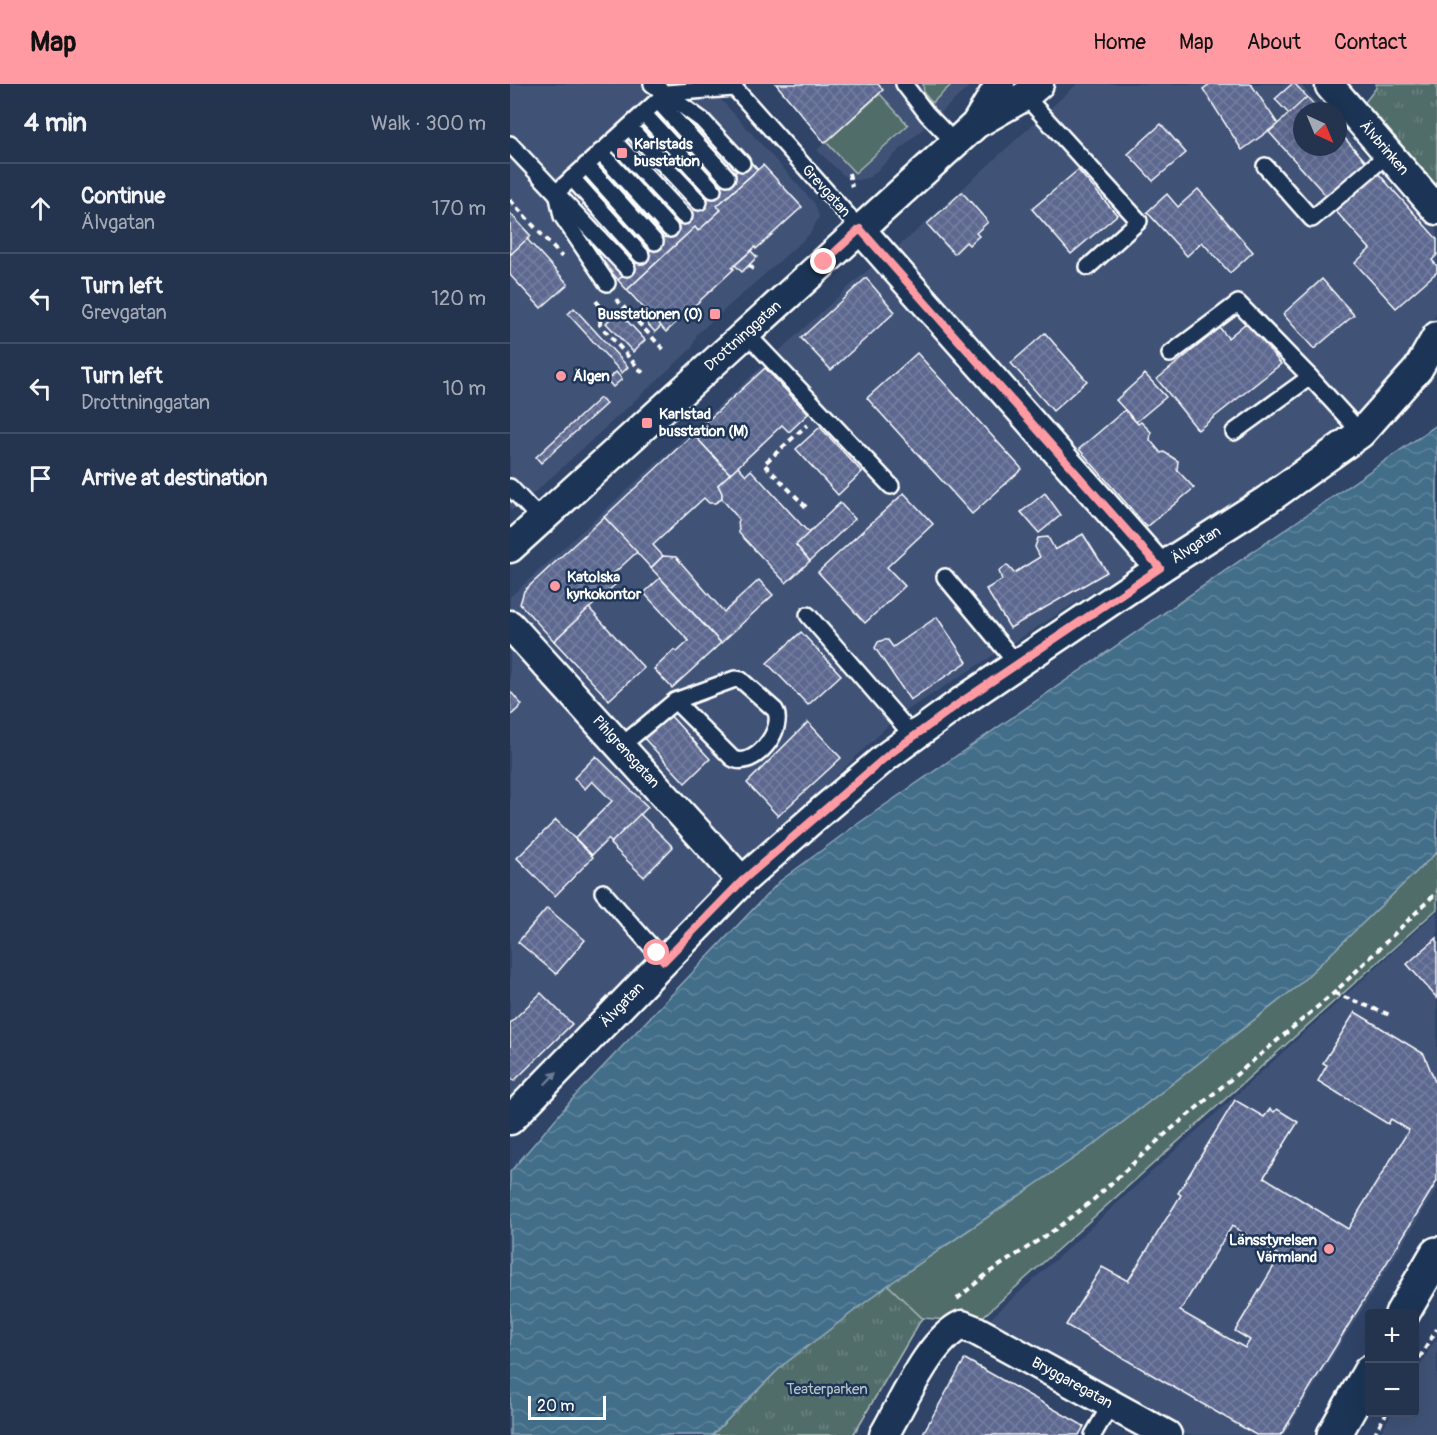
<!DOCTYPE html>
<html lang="en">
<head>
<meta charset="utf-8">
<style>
  :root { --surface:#24334e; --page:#303f58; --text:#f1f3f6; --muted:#a3aab6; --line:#414e66; --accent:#ff9aa2 }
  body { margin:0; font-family:Pangolin,sans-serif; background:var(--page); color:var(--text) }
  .controls { position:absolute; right:18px; bottom:18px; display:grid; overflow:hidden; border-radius:6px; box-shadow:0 6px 24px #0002 }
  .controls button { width:54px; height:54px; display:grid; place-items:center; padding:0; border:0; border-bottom:2px solid var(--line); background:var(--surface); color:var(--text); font:30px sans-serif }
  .compass { position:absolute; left:783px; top:18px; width:54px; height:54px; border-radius:50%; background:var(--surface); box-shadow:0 6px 24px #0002; rotate:136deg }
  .scale { position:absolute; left:18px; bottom:15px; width:78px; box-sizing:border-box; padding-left:6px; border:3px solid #fff; border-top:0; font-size:16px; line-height:21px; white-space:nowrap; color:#fff; -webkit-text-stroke:4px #1d3557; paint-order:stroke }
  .stop { position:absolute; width:18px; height:18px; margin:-14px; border:4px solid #ff9aa2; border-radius:50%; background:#fff }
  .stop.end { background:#ff9aa2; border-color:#fff; box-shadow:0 2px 6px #0008 }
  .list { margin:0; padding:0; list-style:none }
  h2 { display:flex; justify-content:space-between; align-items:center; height:78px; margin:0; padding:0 24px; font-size:26px }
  h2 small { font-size:20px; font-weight:400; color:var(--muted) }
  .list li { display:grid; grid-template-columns:39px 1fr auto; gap:18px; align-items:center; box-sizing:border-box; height:90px; padding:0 24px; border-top:2px solid var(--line) }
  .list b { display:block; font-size:22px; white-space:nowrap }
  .list p { margin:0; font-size:20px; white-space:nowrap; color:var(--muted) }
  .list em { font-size:20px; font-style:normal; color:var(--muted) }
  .icon { flex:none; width:33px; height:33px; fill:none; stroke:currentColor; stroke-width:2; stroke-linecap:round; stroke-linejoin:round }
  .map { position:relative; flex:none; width:927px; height:1351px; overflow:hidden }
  header { display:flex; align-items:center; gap:36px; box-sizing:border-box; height:84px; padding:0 30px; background:var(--accent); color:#111 }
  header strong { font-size:28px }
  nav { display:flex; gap:33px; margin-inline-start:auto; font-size:21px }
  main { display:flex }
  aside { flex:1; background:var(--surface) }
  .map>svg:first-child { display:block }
</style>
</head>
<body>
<header>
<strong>Map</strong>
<nav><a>Home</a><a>Map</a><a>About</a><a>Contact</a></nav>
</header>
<main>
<aside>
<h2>4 min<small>Walk · 300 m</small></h2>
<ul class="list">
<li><svg class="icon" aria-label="ahead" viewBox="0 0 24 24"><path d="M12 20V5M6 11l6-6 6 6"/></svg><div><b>Continue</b><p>Älvgatan</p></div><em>170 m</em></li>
<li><svg class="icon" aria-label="left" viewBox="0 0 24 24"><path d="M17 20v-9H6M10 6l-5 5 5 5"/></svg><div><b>Turn left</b><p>Grevgatan</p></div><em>120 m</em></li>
<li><svg class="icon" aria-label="left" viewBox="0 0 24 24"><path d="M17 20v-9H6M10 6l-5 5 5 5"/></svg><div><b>Turn left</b><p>Drottninggatan</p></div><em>10 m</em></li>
<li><svg class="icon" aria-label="arrive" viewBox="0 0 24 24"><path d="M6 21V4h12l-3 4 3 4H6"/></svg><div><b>Arrive at destination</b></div></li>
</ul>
</aside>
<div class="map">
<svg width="927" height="1351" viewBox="0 0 927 1351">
  <defs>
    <pattern id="park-tufts" width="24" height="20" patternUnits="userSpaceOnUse" patternTransform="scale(1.5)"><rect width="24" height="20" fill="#516d6b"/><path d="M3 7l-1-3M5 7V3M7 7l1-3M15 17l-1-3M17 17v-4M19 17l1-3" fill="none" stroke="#6b8381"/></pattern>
    <pattern id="water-waves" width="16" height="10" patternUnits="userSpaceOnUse" patternTransform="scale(1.5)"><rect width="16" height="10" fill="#436e89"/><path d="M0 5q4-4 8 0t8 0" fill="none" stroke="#5f849b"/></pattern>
    <pattern id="building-cross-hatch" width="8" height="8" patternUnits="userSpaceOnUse" patternTransform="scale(1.5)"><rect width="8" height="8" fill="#5b678f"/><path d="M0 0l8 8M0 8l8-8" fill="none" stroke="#747ea0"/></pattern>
  </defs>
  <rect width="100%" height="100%" fill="#304468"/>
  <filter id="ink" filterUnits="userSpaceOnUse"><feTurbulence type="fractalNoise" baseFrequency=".0167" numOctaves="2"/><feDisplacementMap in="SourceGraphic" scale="12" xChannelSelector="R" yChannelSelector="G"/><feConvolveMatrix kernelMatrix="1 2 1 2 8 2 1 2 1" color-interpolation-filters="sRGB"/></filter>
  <g filter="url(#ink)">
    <g fill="#415277">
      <path d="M0,0H197L305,120L309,133L300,150L187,250L182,264L11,421L0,427Z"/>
      <path d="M266,0H462L360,93L348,96H341L332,90L307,66L315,59Z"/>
      <path d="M567,0H790L815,27H792V63H828V41L927,146V229L897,279L847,340L752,406L642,470L388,632L234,781L0,1018V513L352,191L402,151Z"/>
      <path d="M927,828V1105L774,1351H657L467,1247Z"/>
      <path d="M925,1256L927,1257V1351H869L882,1329L904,1328L905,1291Z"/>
    </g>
    <g fill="#516d6b" stroke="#a8b6b5" stroke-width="1.5">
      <path d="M413,0H442L422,19L414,9Z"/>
      <path d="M370,10L398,41L345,89L316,58Z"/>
      <path d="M927,768V825L467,1238L412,1234L343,1351H202L273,1281L378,1201L586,1059L785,904Z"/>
    </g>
    <g fill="url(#park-tufts)" stroke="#a8b6b5" stroke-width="1.5">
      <path d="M866,0H927V103L852,22L866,4Z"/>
      <path d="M378,1201L412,1234L343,1351H202L273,1281Z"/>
    </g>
    <path fill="url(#water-waves)" stroke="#8ea8b8" stroke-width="1.5" d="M927,341V768L785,904L586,1059L378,1201L273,1281L202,1351H0V1088L65,1012L270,797L346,741Z"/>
    <g fill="url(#building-cross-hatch)" stroke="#fff" stroke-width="1.5" fill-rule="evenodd">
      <path d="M266,0H368L373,6L315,59Z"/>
      <path d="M700,0H741L768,40L732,66L693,5Z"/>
      <path d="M782,0H785L797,13L779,30L765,15Z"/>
      <path d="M797,13L810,27H792V63H828V47L858,80L820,116L759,48Z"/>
      <path d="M651,40L676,69L643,97L618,70Z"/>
      <path d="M217,53L251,89L120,209L87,172Z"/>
      <path d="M239,76L247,86L207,122L211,126L188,147L185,143L117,206L108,196Z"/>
      <path d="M253,81L292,123L246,165L245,163L225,181L222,184L224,185L156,248L117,206L185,143L188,147L211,126L207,122Z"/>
      <path d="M568,86L607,131L561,170L522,125Z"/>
      <path d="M866,87L927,155V171L922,176L927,182V188L886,224L845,179L860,165L823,124Z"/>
      <path d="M688,105L743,168L720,189L692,158L677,172L637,128L657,110L668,123Z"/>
      <path d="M452,108L478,138L466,149L469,152L459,161L456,158L444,170L417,140Z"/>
      <path d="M0,129L21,152L0,171Z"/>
      <path d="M17,155L58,200L31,224L0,191V171Z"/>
      <path d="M241,167L247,173L232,188L225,181Z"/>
      <path d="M356,194L385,228L321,286L291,254Z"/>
      <path d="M812,195L844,231L804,265L773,230Z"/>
      <path d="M64,224L118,283L112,289L58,230Z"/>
      <path d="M108,227L135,256L123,268L96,239Z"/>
      <path d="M138,228L151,242L145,248L132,234Z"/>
      <path d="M737,238L771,280L688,346L647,295L710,244L718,254Z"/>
      <path d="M535,249L577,297L543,327L501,279Z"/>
      <path d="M407,269L512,385L462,430L357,314Z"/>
      <path d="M255,284L298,330L279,348L272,341L220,390L183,350Z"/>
      <path d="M106,288L112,295L103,303L97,296Z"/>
      <path d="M635,290L656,313L626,338L606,316Z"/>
      <path d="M90,314L96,320L31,379L26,373Z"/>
      <path d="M615,326L628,340L631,338L641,348L640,356L651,369L654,368L668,377L667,386L684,404L637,443L569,365Z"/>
      <path d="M310,343L352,388L328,411L286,365Z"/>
      <path d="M183,350L220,390L208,401L212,409V415L205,419H199L194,414L143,461L153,472L141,484L94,433Z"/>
      <path d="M228,382L236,391L241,386L299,449L286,461L300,477L276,499L229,449L228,434L212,415V409L208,401Z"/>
      <path d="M394,409L423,440L377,483L395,502L355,539L308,488Z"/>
      <path d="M535,409L551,431L529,449L511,428Z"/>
      <path d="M330,419L345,435L300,477L286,461Z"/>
      <path d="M94,433L127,468L104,489L110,496L44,557L10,520L14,507Z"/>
      <path d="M573,450L597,488L500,544L476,505L492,496L489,487L497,481L504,489L530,473L525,463L528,454L538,453L545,466Z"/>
      <path d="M153,472L166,473L214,528L249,496L263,511L211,559L141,484Z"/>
      <path d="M150,494L211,559L162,604L144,585L164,566L167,568L179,557L134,509Z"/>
      <path d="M79,524L134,584L99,616L44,557Z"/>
      <path d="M427,533L457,578L400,616L365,564L368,558L373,556H378L383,563Z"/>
      <path d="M291,548L331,591L298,621L257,579Z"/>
      <path d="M0,607L12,621L0,632Z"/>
      <path d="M157,628L200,675L175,699L132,652Z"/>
      <path d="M298,638L331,674L268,732L237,699Z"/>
      <path d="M86,672L138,723L102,759L98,755L82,771L65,754L102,717L82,697L75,705L64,694Z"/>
      <path d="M130,730L163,763L134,793L100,760Z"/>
      <path d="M46,736L83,773L45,812L7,774Z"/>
      <path d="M37,824L75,856L46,890L8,858Z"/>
      <path d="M927,854V914L897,880Z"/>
      <path d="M31,909L62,940L4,997L0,993V939Z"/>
      <path d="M845,928L914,970L927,1003V1097L771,1351H746L556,1241L592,1183L618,1197L671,1111L668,1109L725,1016L754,1033L760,1025L764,1028L767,1025L788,1038L754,1093L838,1145L899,1046L881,1035L878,1040L808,997L817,981L813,979ZM722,1142L770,1172L725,1247L740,1256L735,1264L670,1227Z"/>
      <path d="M455,1275L574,1342L569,1351H412Z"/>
    </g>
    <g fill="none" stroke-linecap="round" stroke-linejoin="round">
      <g stroke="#fff" stroke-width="20">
        <g id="service">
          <path d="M142,0L192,36L232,79"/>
          <path d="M221,0L350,145"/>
          <path d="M394,0L417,30L445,59"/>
          <path d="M515,12L629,137L578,183"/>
          <path d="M148,17L217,93"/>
          <path d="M134,30L203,106"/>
          <path d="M119,43L189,118"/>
          <path d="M104,57L174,132"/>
          <path d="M0,60L117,184"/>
          <path d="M90,68L160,145"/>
          <path d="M76,81L145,158"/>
          <path d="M755,82L802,135L878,70"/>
          <path d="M62,94L131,171"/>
          <path d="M47,108L156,9L224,4"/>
          <path d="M47,108L52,132L97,199"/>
          <path d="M236,249L381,402"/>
          <path d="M660,270L728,219L800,293"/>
          <path d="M724,348L800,293L851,349"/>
          <path d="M0,403L31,436"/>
          <path d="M435,493L507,580"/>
          <path d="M298,531L404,653"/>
          <path d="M111,662L165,617L225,595L231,596L265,626C276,645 243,687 222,674L165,617"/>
          <path d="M93,808L154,877"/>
          <path d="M583,1351L601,1320"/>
        </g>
      </g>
      <g stroke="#fff" stroke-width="33">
        <g id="minor">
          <path d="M820,2L927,126"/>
          <path d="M467,38L490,0"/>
          <path d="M350,145L650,484"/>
          <path d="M0,464L466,40L515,12L529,0"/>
          <path d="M0,541L232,797"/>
          <path d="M0,1036L232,797L313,726L377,672L451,618L650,484L757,416L851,349L908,285L927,252"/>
          <path d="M374,1351C393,1319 419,1256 452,1241L467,1247L657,1351"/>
        </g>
      </g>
      <g stroke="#fff" stroke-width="38">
        <g id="tertiary">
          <path d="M892,1230L927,1170"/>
          <path d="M824,1351L860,1288"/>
        </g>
      </g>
      <g stroke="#fff" stroke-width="4" stroke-dasharray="6 4.5" stroke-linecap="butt">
        <path d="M339,89L342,103"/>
        <path d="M0,116L52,173"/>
        <path d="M239,181L246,188"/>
        <path d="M106,215L156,268"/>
        <path d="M86,217L91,223L90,241L133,289"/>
        <path d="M296,423L254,380L297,341"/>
        <path d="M824,909L880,931"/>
        <path d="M447,1215L478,1189L543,1147L582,1117L653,1052L824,909L927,808"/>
        <path d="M904,1283L927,1245"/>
        <path d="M864,1351L877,1328"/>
      </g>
      <use href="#service" stroke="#1d3557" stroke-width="15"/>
      <use href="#minor" stroke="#1d3557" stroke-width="28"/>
      <use href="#tertiary" stroke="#1d3557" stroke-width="33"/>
    </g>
    <defs><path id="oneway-solid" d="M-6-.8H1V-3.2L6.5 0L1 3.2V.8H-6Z" transform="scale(1.5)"/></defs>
    <use fill="#6c7c92" href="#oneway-solid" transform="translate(41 994) rotate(-46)"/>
  </g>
  <g fill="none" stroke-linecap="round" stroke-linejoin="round" filter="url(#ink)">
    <path stroke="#ff9aa2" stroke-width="8" d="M147,869L154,877L232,797L377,672L451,618L650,484L350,145L314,178"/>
  </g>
  <g fill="#ff9aa2" stroke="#1d3557" stroke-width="2">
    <rect x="106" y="63" width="12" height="12" rx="3"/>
    <rect x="199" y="224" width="12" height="12" rx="3"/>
    <circle cx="51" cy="292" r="6"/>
    <rect x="131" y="333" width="12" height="12" rx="3"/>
    <circle cx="45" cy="502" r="6"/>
    <circle cx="819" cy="1165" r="6"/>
  </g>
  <g text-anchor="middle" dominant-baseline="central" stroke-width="5" stroke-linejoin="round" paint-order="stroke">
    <g font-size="15" font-weight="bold" fill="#fff" stroke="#1d3557" text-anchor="start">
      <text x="124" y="60">Karlstads<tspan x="124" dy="17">busstation</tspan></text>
      <text x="193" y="230" text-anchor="end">Busstationen (O)</text>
      <text x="63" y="292">Älgen</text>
      <text x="149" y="330">Karlstad<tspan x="149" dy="17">busstation (M)</tspan></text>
      <text x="57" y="493">Katolska<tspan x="57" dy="17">kyrkokontor</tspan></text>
      <text x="807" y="1156" text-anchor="end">Länsstyrelsen<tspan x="807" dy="17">Värmland</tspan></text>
    </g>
    <g font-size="15" fill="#fff" stroke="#1d3557">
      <text transform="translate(874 64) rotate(49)">Älvbrinken</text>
      <text transform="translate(316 107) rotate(48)">Grevgatan</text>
      <text transform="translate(233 252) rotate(-42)">Drottninggatan</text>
      <text transform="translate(686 461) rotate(-33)">Älvgatan</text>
      <text transform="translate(116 668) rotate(48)">Pihlgrensgatan</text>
      <text transform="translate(112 921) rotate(-46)">Älvgatan</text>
      <text transform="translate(562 1299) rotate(29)">Bryggaregatan</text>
    </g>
    <g font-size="15" fill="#b9c5c4" stroke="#1d3557">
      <text x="317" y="1305">Teaterparken</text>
    </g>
  </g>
</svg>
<div class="controls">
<button>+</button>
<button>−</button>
</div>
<svg class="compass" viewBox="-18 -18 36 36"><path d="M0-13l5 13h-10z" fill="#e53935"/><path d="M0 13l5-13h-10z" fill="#a3aab6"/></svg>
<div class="scale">20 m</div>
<div class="stop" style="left:147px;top:869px"></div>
<div class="stop end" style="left:314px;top:178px"></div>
</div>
</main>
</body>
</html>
